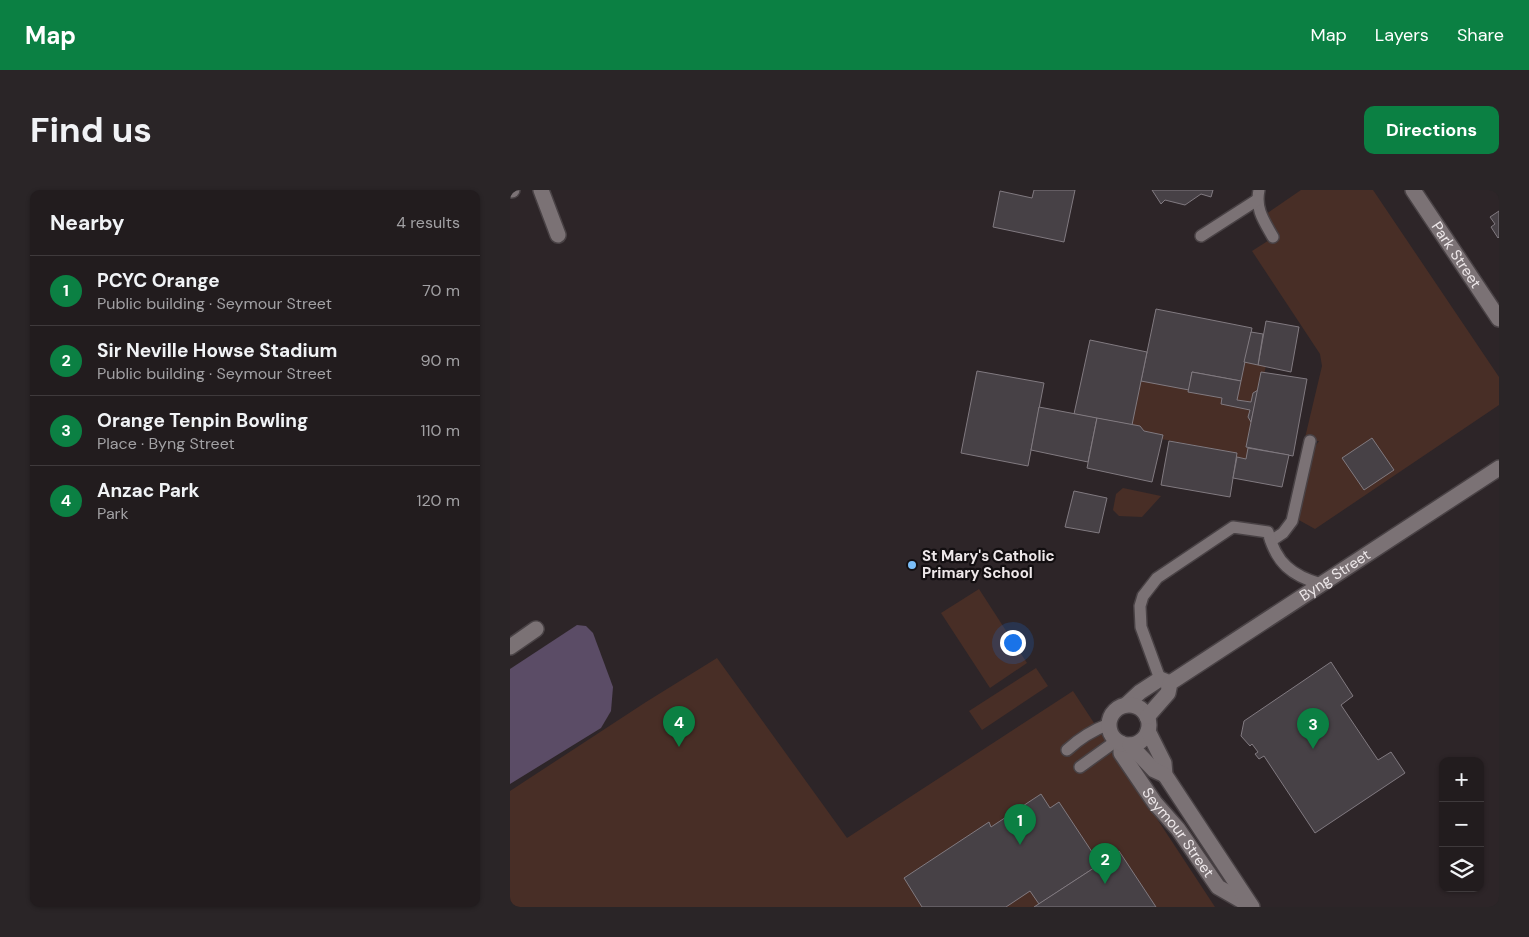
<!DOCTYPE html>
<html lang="en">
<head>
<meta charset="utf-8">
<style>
  :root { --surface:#221c1e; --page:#2a2527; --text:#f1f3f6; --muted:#a2a1a4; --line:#3f3a3c; --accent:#0b8043 }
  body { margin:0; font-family:"DM Sans",sans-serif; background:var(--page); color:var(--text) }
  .controls { position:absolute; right:15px; bottom:15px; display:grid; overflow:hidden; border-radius:10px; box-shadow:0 1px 4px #0004 }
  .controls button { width:45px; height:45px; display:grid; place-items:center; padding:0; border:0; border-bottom:1px solid var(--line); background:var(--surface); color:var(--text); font:25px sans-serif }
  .you { position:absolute; left:502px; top:452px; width:18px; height:18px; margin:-12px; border:4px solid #fff; border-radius:50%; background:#1a73e8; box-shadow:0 0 0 8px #1a73e833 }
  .badge { display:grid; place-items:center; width:32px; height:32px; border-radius:50%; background:var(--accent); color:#fff; font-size:16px; font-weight:700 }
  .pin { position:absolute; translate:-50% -41px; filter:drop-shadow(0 1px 2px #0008) }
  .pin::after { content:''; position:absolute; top:26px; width:18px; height:15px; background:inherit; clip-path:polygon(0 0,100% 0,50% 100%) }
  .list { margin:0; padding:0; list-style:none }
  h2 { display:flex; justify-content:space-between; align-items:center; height:65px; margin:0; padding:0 20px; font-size:21px }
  h2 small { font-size:16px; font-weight:400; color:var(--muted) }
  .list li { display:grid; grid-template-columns:32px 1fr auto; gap:15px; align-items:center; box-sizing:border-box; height:70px; padding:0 20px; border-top:1px solid var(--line) }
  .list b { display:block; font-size:19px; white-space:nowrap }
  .list p { margin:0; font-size:16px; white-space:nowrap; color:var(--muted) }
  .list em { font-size:16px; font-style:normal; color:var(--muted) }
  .icon { flex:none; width:28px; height:28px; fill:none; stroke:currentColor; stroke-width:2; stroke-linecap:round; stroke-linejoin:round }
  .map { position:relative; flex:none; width:989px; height:717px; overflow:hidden; border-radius:10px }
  header { display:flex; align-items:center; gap:30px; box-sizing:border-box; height:70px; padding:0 25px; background:var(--accent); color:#fff }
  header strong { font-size:24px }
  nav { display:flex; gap:28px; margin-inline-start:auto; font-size:18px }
  .intro { display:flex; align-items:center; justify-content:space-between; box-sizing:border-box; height:120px; padding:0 30px }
  h1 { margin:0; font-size:35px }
  .button { padding:12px 22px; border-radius:10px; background:var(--accent); color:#fff; font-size:18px; font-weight:700 }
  main { display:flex; gap:30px; padding:0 30px }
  aside { flex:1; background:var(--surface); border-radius:10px; box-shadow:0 1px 4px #0004 }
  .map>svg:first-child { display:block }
</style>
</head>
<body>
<header>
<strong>Map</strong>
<nav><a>Map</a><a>Layers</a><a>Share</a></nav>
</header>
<div class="intro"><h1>Find us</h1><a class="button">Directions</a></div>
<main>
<aside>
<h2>Nearby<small>4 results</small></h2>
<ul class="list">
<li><span class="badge">1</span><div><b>PCYC Orange</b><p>Public building · Seymour Street</p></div><em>70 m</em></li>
<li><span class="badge">2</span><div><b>Sir Neville Howse Stadium</b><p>Public building · Seymour Street</p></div><em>90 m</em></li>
<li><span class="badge">3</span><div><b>Orange Tenpin Bowling</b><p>Place · Byng Street</p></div><em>110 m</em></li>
<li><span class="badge">4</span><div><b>Anzac Park</b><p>Park</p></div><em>120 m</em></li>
</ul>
</aside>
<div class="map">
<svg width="989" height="717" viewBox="0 0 989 717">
  <rect width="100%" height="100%" fill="#2d2528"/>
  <g fill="#482e26">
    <path d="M791,0H863L989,187V215L805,339L787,329L801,262L809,251L794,252L812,176L810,164L742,61L767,45L756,24Z"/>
    <path d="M734,172L756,176L737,257L738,258L736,269L727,267V263L651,249L652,245L634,241L622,235L631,191Z"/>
    <path d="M613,298L651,306L632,327L609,326L603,320L606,304Z"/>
    <path d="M469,399L517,473L480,498L431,423Z"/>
    <path d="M207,468L337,648L563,501L705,717H0V601L136,512Z"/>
    <path d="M526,478L538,496L472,540L459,521Z"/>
  </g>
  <path fill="#5b4c66" d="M67,435L76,436L83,443L103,497L101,521L91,538L0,594V479Z"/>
  <g fill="#474146" stroke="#817a80">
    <path d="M524,0H565L554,52L483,37L490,1L522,8Z"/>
    <path d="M642,0H703L701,7L691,4L675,15L655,10L651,14Z"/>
    <path d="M989,21V47L988,48L981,37L985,34L980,27Z"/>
    <path d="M646,119L742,138L731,191L682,182L679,200L631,191Z"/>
    <path d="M756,131L789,137L781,182L748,175Z"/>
    <path d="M741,142L753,144L748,175L734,172Z"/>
    <path d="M580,150L637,162L622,235L564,224Z"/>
    <path d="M467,181L534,193L518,276L451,263Z"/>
    <path d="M682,182L731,191L727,210L741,212L743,203L748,200L741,232L738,227L740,220L711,214L712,208L678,202Z"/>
    <path d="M751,182L797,189L783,266L736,257Z"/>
    <path d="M529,217L587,228L578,272L521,260Z"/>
    <path d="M587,228L630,236L634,241L653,245L642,292L577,278Z"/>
    <path d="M862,248L884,280L854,300L832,268Z"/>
    <path d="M659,251L727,263L720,307L651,295Z"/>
    <path d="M738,258L779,265L772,297L723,288L727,267L736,269Z"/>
    <path d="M564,301L597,308L589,343L555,337Z"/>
    <path d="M821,472L843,506L831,515L868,570L881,562L895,583L805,643L754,566L749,569L745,564L748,562L742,554L740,556L731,546L734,531Z"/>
    <path d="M531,604L540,618L549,612L590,674L529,714L520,701L496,717H412L394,688L479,632L481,637Z"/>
    <path d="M609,661L646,717H524L590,674Z"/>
  </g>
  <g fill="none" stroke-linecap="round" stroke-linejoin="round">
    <g stroke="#494245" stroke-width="14">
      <g id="lane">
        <path d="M749,0C745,19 754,31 763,47"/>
        <path d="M691,46L747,10"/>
        <path d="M761,351L773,343L782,331L800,251"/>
        <path d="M650,489L631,437L630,416L633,406L647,388L723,337L758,342C766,373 782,386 811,394"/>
        <path d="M557,560C570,548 583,540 599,534"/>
        <path d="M570,577L606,551"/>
      </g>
    </g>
    <g stroke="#494245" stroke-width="18">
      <g id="street">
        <path d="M0,0H2"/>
        <path d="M31,0L48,45"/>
        <path id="s1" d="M903,0L989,129"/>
        <path d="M0,457L26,439"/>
        <path id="s2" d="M611,553V563L645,613L668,639L708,697L741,716"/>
      </g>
    </g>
    <g stroke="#494245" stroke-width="18">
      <g id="secondary">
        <path d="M616,515L630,502L650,489L660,493"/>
        <circle cx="619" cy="535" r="20"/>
        <path id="s3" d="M637,527L658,503L660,493L989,278"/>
        <path d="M638,541L654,573L655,585L742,717"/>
        <path d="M620,555L644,580L655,585"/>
      </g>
    </g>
    <use href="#lane" stroke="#7b7275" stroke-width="11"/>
    <use href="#street" stroke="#7b7275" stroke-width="15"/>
    <use href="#secondary" stroke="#7b7275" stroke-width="15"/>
  </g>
  <circle fill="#7bbef8" stroke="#130f11" stroke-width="2" cx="402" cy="375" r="5"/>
  <g text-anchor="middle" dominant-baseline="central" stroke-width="4.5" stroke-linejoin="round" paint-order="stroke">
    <g font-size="15" fill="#eee8ea" stroke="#130f11">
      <text stroke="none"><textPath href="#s1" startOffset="78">Park Street</textPath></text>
      <text stroke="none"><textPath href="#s3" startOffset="239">Byng Street</textPath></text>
      <text stroke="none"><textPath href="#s2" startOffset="108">Seymour Street</textPath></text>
    </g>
    <g font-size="15" font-weight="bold" fill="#eee8ea" stroke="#130f11" text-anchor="start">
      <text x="412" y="366">St Mary's Catholic<tspan x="412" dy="17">Primary School</tspan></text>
    </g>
  </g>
</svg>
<div class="controls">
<button>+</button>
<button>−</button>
<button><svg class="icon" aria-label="layers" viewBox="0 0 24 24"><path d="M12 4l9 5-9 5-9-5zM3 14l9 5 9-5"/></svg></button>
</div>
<div class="you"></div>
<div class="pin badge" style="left:510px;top:655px">1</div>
<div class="pin badge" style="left:595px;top:694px">2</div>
<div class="pin badge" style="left:803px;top:559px">3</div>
<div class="pin badge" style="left:169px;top:557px">4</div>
</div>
</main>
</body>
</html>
